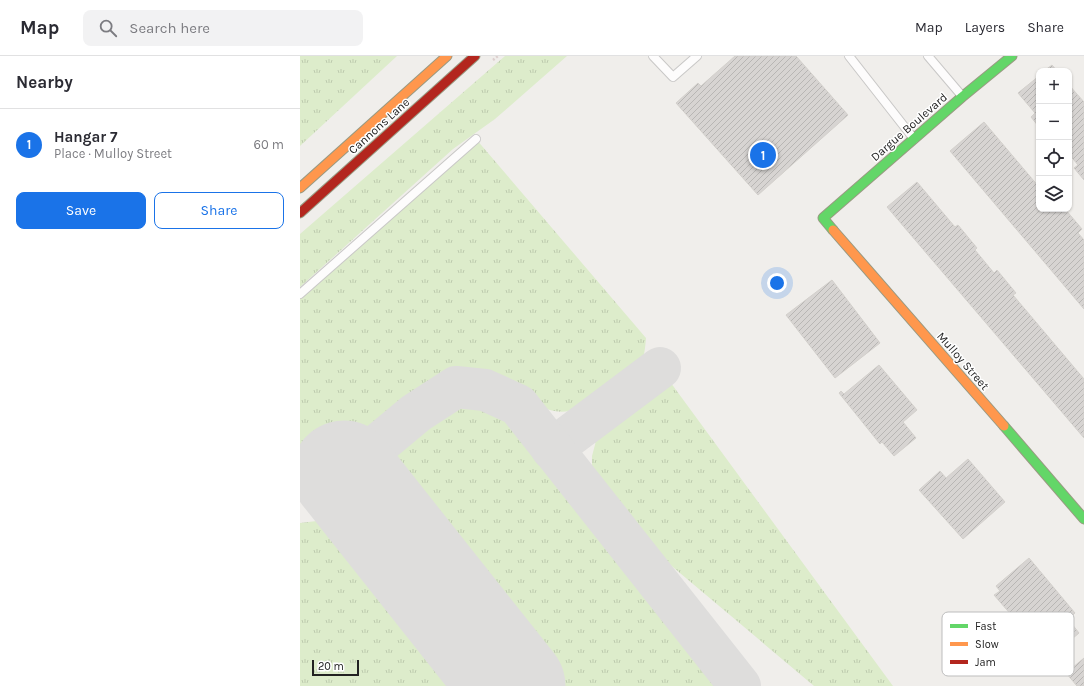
<!DOCTYPE html>
<html lang="en">
<head>
<meta charset="utf-8">
<style>
  :root { --surface:#fff; --page:#f2f2f3; --text:#2b2b33; --muted:#7c7c81; --line:#e1e1e2; --accent:#1a73e8 }
  body { margin:0; font-family:Karla,sans-serif; background:var(--page); color:var(--text) }
  .controls { position:absolute; right:12px; top:12px; display:grid; overflow:hidden; border-radius:8px; box-shadow:0 1px 3px #0004 }
  .controls button { width:36px; height:36px; display:grid; place-items:center; padding:0; border:0; border-bottom:1px solid var(--line); background:var(--surface); color:var(--text); font:20px sans-serif }
  .scale { position:absolute; left:12px; bottom:10px; width:47px; box-sizing:border-box; padding-left:4px; border:2px solid #222; border-top:0; font-size:11px; line-height:14px; white-space:nowrap; color:#222; -webkit-text-stroke:3px #fff; paint-order:stroke }
  .you { position:absolute; left:477px; top:227px; width:14px; height:14px; margin:-10px; border:3px solid #fff; border-radius:50%; background:#1a73e8; box-shadow:0 0 0 6px #1a73e833 }
  .badge { display:grid; place-items:center; width:26px; height:26px; border-radius:50%; background:var(--accent); color:#fff; font-size:13px; font-weight:700 }
  .pin { position:absolute; translate:-50% -50%; border:2px solid #fff; box-shadow:0 1px 4px #0006 }
  .list { margin:0; padding:0; list-style:none }
  h2 { display:flex; justify-content:space-between; align-items:center; height:52px; margin:0; padding:0 16px; font-size:17px }
  h2 small { font-size:13px; font-weight:400; color:var(--muted) }
  .list li { display:grid; grid-template-columns:26px 1fr auto; gap:12px; align-items:center; box-sizing:border-box; height:72px; padding:0 16px; border-top:1px solid var(--line) }
  .list b { display:block; font-size:15px; white-space:nowrap }
  .list p { margin:0; font-size:13px; white-space:nowrap; color:var(--muted) }
  .list em { font-size:13px; font-style:normal; color:var(--muted) }
  .actions { display:flex; gap:8px; padding:12px 16px }
  .actions a { flex:1; padding:9px 0; border:1px solid var(--accent); border-radius:8px; text-align:center; font-size:14px; color:var(--accent) }
  .actions .main { background:var(--accent); color:#fff }
  .icon { flex:none; width:22px; height:22px; fill:none; stroke:currentColor; stroke-width:2; stroke-linecap:round; stroke-linejoin:round }
  .map { position:relative; flex:none; width:784px; height:630px; overflow:hidden }
  header { display:flex; align-items:center; gap:24px; box-sizing:border-box; height:56px; padding:0 20px; background:var(--surface); border-bottom:1px solid var(--line) }
  header strong { font-size:19px }
  nav { display:flex; gap:22px; margin-inline-start:auto; font-size:14px }
  .search { width:280px; height:36px; background:var(--page); display:flex; align-items:center; gap:10px; box-sizing:border-box; padding:0 14px; border-radius:8px; color:var(--muted); font-size:15px }
  main { display:flex }
  aside { flex:1; background:var(--surface) }
  .map>svg:first-child { display:block }
</style>
</head>
<body>
<header>
<strong>Map</strong>
<div class="search"><svg class="icon" aria-label="search" viewBox="0 0 24 24"><circle cx="10" cy="10" r="6"/><path d="M15 15l6 6"/></svg>Search here</div>
<nav><a>Map</a><a>Layers</a><a>Share</a></nav>
</header>
<main>
<aside>
<h2>Nearby<small></small></h2>
<ul class="list">
<li><span class="badge">1</span><div><b>Hangar 7</b><p>Place · Mulloy Street</p></div><em>60 m</em></li>
</ul>
<div class="actions"><a class="main">Save</a><a>Share</a></div>
</aside>
<div class="map">
<svg width="784" height="630" viewBox="0 0 784 630">
  <defs>
    <pattern id="grass-tufts" width="24" height="20" patternUnits="userSpaceOnUse"><rect width="24" height="20" fill="#ddeccb"/><path d="M3 7l-1-3M5 7V3M7 7l1-3M15 17l-1-3M17 17v-4M19 17l1-3" fill="none" stroke="#bdcaae"/></pattern>
    <pattern id="building-hatch" width="6" height="6" patternUnits="userSpaceOnUse"><rect width="6" height="6" fill="#d7d4d2"/><path d="M-1 1l2-2M0 6l6-6M5 7l2-2" fill="none" stroke="#b8b6b4"/></pattern>
  </defs>
  <rect width="100%" height="100%" fill="#f0eeeb"/>
  <g fill="url(#grass-tufts)">
    <path d="M0,0H97L0,90Z"/>
    <path d="M205,0H267L195,63L153,93L0,231V178Z"/>
    <path d="M176,83L346,282C345,292 345,301 339,309C335,315 326,319 320,324C300,339 278,362 250,354C233,350 225,339 211,330C181,311 151,320 122,335L0,433V242Z"/>
    <path d="M368,323L593,630H514L336,480L300,435L292,417V400L296,385L305,371Z"/>
    <path d="M161,344L187,347L211,364L419,630H245L107,455L95,434L94,406L98,391L136,356Z"/>
    <path d="M25,464L43,468L64,487L178,630H0V467Z"/>
  </g>
  <g fill="none" stroke-linecap="round" stroke-linejoin="round">
    <g stroke="#dedddc" stroke-width="42">
      <path d="M252,393L360,312"/>
      <path d="M44,417L116,357L156,331L185,334L218,349L440,630"/>
    </g>
    <path stroke="#dedddc" stroke-width="105" d="M44,417L213,630"/>
  </g>
  <g fill="url(#building-hatch)" stroke="#d3d0cc">
    <path d="M435,0H496L548,59L458,139L376,47L398,27L401,30Z"/>
    <path d="M752,9L757,15H744Z"/>
    <path d="M739,20V71L731,61L735,57L718,37Z"/>
    <path d="M769,29L784,46V124L774,112L778,109L769,98Z"/>
    <path d="M684,66L739,131V153H765L782,173L778,177L784,184V253L650,95Z"/>
    <path d="M617,126L655,171L658,169L677,192L675,194L694,217L697,214L716,237L713,239L784,323V382L587,151Z"/>
    <path d="M532,224L580,287L535,322L486,259Z"/>
    <path d="M579,309L617,354L603,366L616,382L594,400L582,386L580,388L539,337L541,335L544,338Z"/>
    <path d="M668,403L705,446L663,483L619,434L640,415L646,422Z"/>
    <path d="M729,502L775,557L768,563L779,577L753,599L736,579L732,583L694,539L700,535L696,530Z"/>
    <path d="M784,602V630H777L766,617Z"/>
  </g>
  <g fill="none" stroke-linecap="round" stroke-linejoin="round">
    <g stroke="#c9c8c7" stroke-width="10">
      <g id="lane">
        <path d="M353,0L373,21L397,0"/>
        <path d="M549,0L614,83"/>
        <path d="M628,0L662,40"/>
        <path d="M0,238L176,83"/>
      </g>
    </g>
    <g stroke="#999a82" stroke-width="11">
      <g id="fast">
        <path d="M533,174L523,162L662,41L712,0"/>
        <path d="M704,370L784,463"/>
      </g>
    </g>
    <g stroke="#999a82" stroke-width="11">
      <g id="slow">
        <path d="M0,132L147,0"/>
        <path d="M533,174L704,370"/>
      </g>
    </g>
    <g stroke="#999a82" stroke-width="11">
      <path id="jam" d="M0,157L175,0"/>
    </g>
    <path stroke="#dccecd" stroke-width="2.5" stroke-dasharray="2 2" stroke-linecap="butt" d="M193,4L198,0"/>
    <use href="#lane" stroke="#fdfcfc" stroke-width="8"/>
    <use href="#fast" stroke="#63d668" stroke-width="9"/>
    <use href="#slow" stroke="#ff974d" stroke-width="9"/>
    <use href="#jam" stroke="#b3261e" stroke-width="9"/>
  </g>
  <g text-anchor="middle" dominant-baseline="central" stroke-width="3" stroke-linejoin="round" paint-order="stroke">
    <g font-size="12" fill="#222" stroke="#fff">
      <text transform="translate(79 70) rotate(-42)">Cannons Lane</text>
      <text transform="translate(609 71) rotate(-41)">Dargue Boulevard</text>
      <text transform="translate(663 305) rotate(49)">Mulloy Street</text>
    </g>
  </g>
  <rect x="642" y="556" width="132" height="64" rx="6" fill="#fff" stroke="#bdbdbd" stroke-width="1"/>
  <rect x="650" y="568" width="18" height="4" fill="#63d668"/>
  <rect x="650" y="586" width="18" height="4" fill="#ff974d"/>
  <rect x="650" y="604" width="18" height="4" fill="#b3261e"/>
  <g font-size="11" fill="#222">
    <text x="675" y="574">Fast</text>
    <text x="675" y="592">Slow</text>
    <text x="675" y="610">Jam</text>
  </g>
</svg>
<div class="controls">
<button>+</button>
<button>−</button>
<button><svg class="icon" aria-label="locate" viewBox="0 0 24 24"><circle cx="12" cy="12" r="6"/><path d="M12 2v4M12 18v4M2 12h4M18 12h4"/></svg></button>
<button><svg class="icon" aria-label="layers" viewBox="0 0 24 24"><path d="M12 4l9 5-9 5-9-5zM3 14l9 5 9-5"/></svg></button>
</div>
<div class="scale">20 m</div>
<div class="you"></div>
<div class="pin badge" style="left:463px;top:99px">1</div>
</div>
</main>
</body>
</html>
